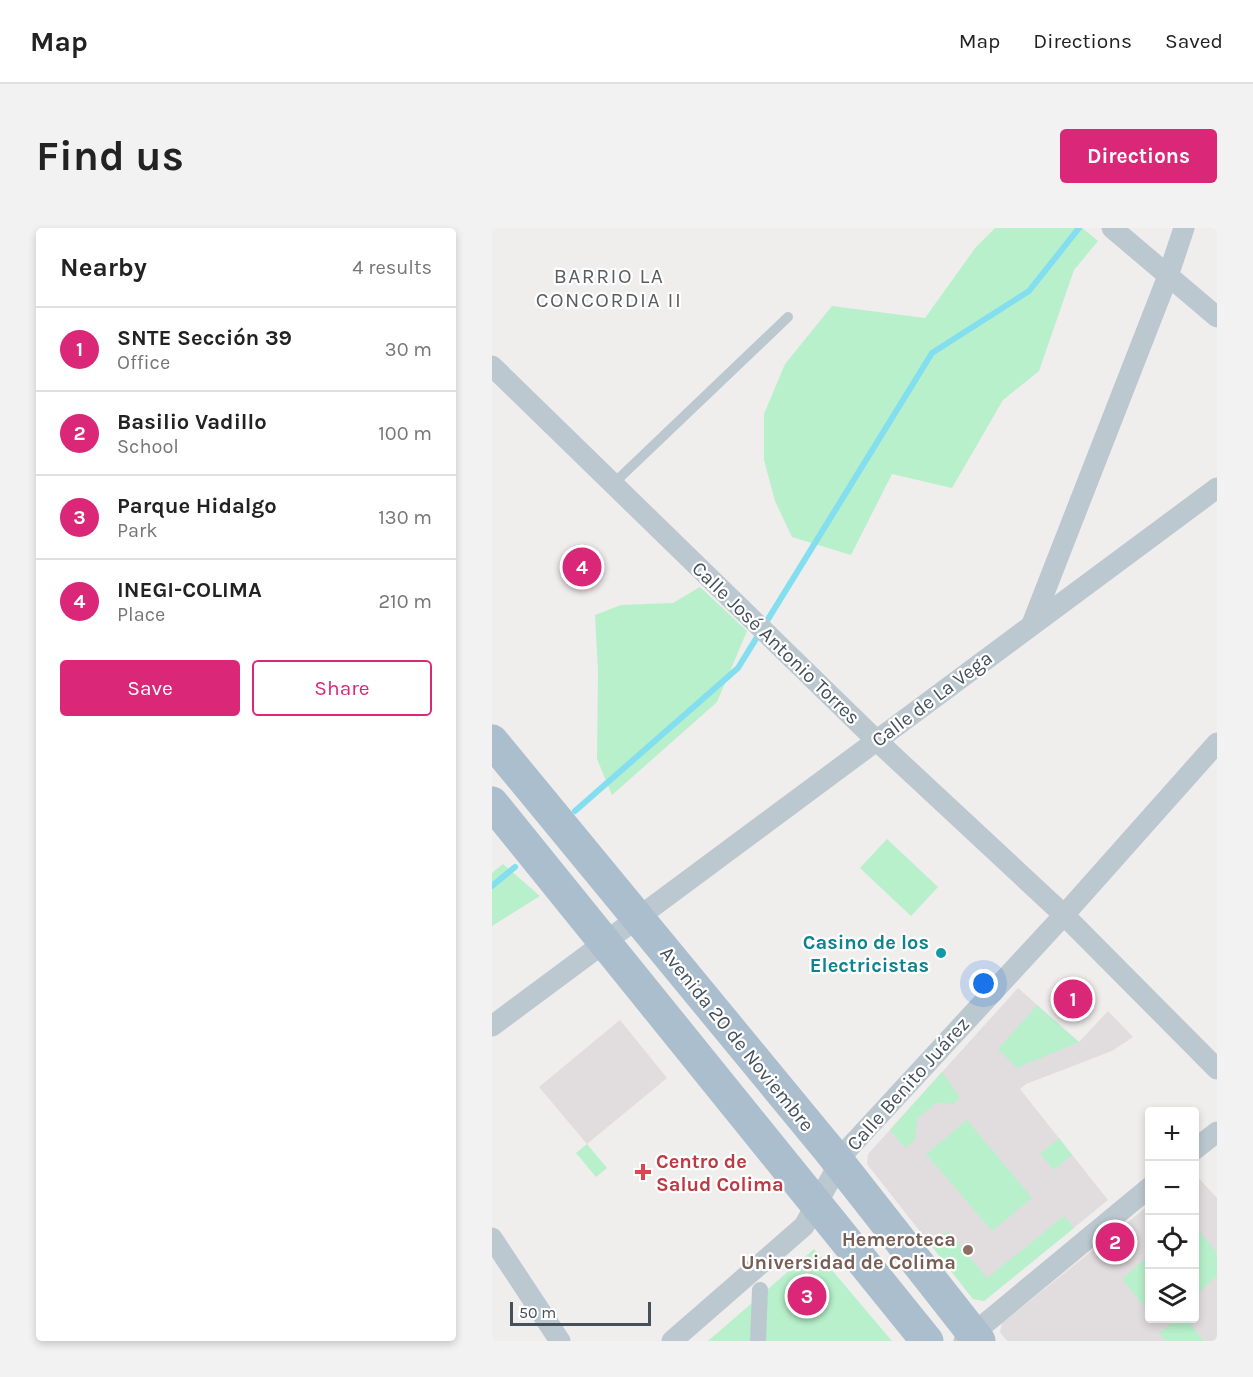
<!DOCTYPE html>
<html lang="en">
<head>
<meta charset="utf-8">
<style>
  :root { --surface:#fff; --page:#f2f2f2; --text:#222; --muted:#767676; --line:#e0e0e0; --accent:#db2777 }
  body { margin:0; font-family:Karla,sans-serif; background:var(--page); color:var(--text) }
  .controls { position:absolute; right:18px; bottom:18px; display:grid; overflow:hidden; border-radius:6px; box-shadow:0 3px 9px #0003 }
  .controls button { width:54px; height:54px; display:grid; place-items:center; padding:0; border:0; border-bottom:2px solid var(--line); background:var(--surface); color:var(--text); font:30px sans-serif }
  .scale { position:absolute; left:18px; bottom:15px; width:141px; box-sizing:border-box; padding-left:6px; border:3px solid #44515b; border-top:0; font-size:16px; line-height:21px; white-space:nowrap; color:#44515b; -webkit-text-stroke:4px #fff; paint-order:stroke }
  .you { position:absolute; left:492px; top:756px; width:21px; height:21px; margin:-15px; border:4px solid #fff; border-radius:50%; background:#1a73e8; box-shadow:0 0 0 9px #1a73e833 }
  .badge { display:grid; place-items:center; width:39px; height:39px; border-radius:50%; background:var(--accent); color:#fff; font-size:20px; font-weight:700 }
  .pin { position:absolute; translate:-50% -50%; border:3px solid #fff; box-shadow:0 2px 6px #0006 }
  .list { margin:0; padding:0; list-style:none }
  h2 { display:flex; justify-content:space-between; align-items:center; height:78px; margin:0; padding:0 24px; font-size:26px }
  h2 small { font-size:20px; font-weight:400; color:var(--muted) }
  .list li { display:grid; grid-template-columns:39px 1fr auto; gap:18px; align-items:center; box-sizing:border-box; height:84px; padding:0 24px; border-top:2px solid var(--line) }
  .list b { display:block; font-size:22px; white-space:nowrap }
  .list p { margin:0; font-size:20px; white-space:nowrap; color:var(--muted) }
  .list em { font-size:20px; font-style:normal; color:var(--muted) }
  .actions { display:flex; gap:12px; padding:18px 24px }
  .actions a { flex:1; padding:14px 0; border:2px solid var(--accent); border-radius:6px; text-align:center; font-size:21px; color:var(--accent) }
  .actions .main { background:var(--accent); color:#fff }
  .icon { flex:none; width:33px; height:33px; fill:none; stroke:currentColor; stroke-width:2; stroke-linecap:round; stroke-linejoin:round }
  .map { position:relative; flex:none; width:725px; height:1113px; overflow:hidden; border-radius:6px }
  header { display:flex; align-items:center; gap:36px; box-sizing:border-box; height:84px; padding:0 30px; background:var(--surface); border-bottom:2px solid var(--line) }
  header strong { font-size:28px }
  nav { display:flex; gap:33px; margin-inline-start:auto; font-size:21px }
  .intro { display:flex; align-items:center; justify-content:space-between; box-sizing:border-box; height:144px; padding:0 36px }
  h1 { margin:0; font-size:42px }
  .button { padding:15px 27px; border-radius:6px; background:var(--accent); color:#fff; font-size:21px; font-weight:700 }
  main { display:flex; gap:36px; padding:0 36px }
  aside { flex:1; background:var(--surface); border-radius:6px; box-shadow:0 3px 9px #0003 }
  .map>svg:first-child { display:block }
</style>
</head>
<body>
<header>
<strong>Map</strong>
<nav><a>Map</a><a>Directions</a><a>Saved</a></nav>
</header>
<div class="intro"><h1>Find us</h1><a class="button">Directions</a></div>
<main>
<aside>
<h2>Nearby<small>4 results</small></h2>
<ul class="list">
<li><span class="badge">1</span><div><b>SNTE Sección 39</b><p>Office</p></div><em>30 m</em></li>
<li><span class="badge">2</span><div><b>Basilio Vadillo</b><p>School</p></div><em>100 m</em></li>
<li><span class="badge">3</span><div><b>Parque Hidalgo</b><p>Park</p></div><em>130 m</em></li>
<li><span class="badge">4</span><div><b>INEGI-COLIMA</b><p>Place</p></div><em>210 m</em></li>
</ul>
<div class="actions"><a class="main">Save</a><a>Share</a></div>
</aside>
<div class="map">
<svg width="725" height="1113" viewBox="0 0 725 1113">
  <rect width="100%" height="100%" fill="#f0eded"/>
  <g fill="#e1dddf">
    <path d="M526,760L587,814L616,783L641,809L620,823L534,856L528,861L616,972L492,1073L481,1071L375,936L376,926Z"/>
    <path d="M128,792L175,850L95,916L47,859Z"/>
    <path d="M703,946L725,970V1113H515L508,1104L510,1095L657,977L658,1090H702Z"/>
  </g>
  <g fill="#b8f0cb">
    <path d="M503,0H590L606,13L582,42L547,143L511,172L460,260L400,246L359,327L300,309L283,273L272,232V186L293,136L340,78L433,90L484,19Z"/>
    <path d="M208,359L255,403L225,474L120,567L105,531L106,443L103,387L129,377L181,375Z"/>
    <path d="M395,611L446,659L419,688L368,640Z"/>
    <path d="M11,636L48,668L0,698V645Z"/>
    <path d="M545,777L587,814L525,840L506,821Z"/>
    <path d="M450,844L468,870L461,876L444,875L425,891L423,912L413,920L398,902Z"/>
    <path d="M475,892L540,970L500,1003L434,926Z"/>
    <path d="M567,910L580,927L562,942L548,926Z"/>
    <path d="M95,916L115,940L104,949L84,925Z"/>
    <path d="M572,988L582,1000L492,1073L481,1071L439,1017L456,1003L495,1050Z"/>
    <path d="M703,998L725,1025V1048L703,1068Z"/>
    <path d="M322,1021L400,1113H216Z"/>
    <path d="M657,1027V1084L630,1051Z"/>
    <path d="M686,1090L694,1091L712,1113H674L667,1105Z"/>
  </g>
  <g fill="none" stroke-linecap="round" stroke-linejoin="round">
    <g stroke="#83dff0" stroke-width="6">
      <path d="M83,583L246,440L440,125L537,63L587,0"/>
      <path d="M0,658L23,639"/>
    </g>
    <path stroke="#bcc8d0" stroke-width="10" d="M120,257L296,89"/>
    <path stroke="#bcc8d0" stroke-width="16" d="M266,1113L268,1062"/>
    <g stroke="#bcc8d0" stroke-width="21">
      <path d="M620,0L725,89"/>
      <path d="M0,138L384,512L572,687L725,841"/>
      <path d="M540,396L676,48L692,0"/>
      <path d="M0,798L725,260"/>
      <path d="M702,922L725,904"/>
      <path d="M0,1010L68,1113"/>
      <path d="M180,1113L312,998L355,922L572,687L725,515"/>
      <path d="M472,1113L658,959"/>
    </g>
    <g stroke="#abbece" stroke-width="33">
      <path d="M0,513L337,922L487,1113"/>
      <path d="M0,575L435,1113"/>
    </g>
  </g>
  <circle fill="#0f9aa8" stroke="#fff" stroke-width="2" cx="449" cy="725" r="6"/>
  <path fill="#e0444e" stroke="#fff" stroke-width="2" d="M148 935h6v6h6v6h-6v6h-6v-6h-6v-6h6z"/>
  <circle fill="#8d6e63" stroke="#fff" stroke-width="2" cx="476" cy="1022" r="6"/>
  <g text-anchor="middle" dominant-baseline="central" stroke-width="4.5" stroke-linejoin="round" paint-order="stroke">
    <g font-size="20" fill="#44515b" stroke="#fff">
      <text transform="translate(284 415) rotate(44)">Calle José Antonio Torres</text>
      <text transform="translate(440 471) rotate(-37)">Calle de La Vega</text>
      <text transform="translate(245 811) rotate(51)">Avenida 20 de Noviembre</text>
      <text transform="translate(416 856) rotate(-48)">Calle Benito Juárez</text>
    </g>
    <g font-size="20" font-weight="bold" fill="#0d838f" stroke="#fff" text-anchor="end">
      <text x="437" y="714">Casino de los<tspan x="437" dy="23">Electricistas</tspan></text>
    </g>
    <g font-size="20" font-weight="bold" fill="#be3a42" stroke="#fff" text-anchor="start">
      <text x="164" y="933">Centro de<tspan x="164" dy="23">Salud Colima</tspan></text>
    </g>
    <g font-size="20" font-weight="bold" fill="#785e54" stroke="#fff" text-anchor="end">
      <text x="464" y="1011">Hemeroteca<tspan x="464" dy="23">Universidad de Colima</tspan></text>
    </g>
    <g font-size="21" letter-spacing="1.5" fill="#595e62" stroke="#fff">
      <text x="117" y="48">BARRIO LA<tspan x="117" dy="24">CONCORDIA II</tspan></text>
    </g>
  </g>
</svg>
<div class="controls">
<button>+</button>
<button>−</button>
<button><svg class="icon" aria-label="locate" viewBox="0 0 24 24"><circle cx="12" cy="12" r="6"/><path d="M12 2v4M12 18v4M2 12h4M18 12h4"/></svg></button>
<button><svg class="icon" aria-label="layers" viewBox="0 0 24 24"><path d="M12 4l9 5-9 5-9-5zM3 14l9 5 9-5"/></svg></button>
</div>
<div class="scale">50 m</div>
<div class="you"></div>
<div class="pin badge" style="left:581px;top:771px">1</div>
<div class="pin badge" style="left:623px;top:1014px">2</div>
<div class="pin badge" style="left:315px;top:1068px">3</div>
<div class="pin badge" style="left:90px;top:339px">4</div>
</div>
</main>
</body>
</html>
